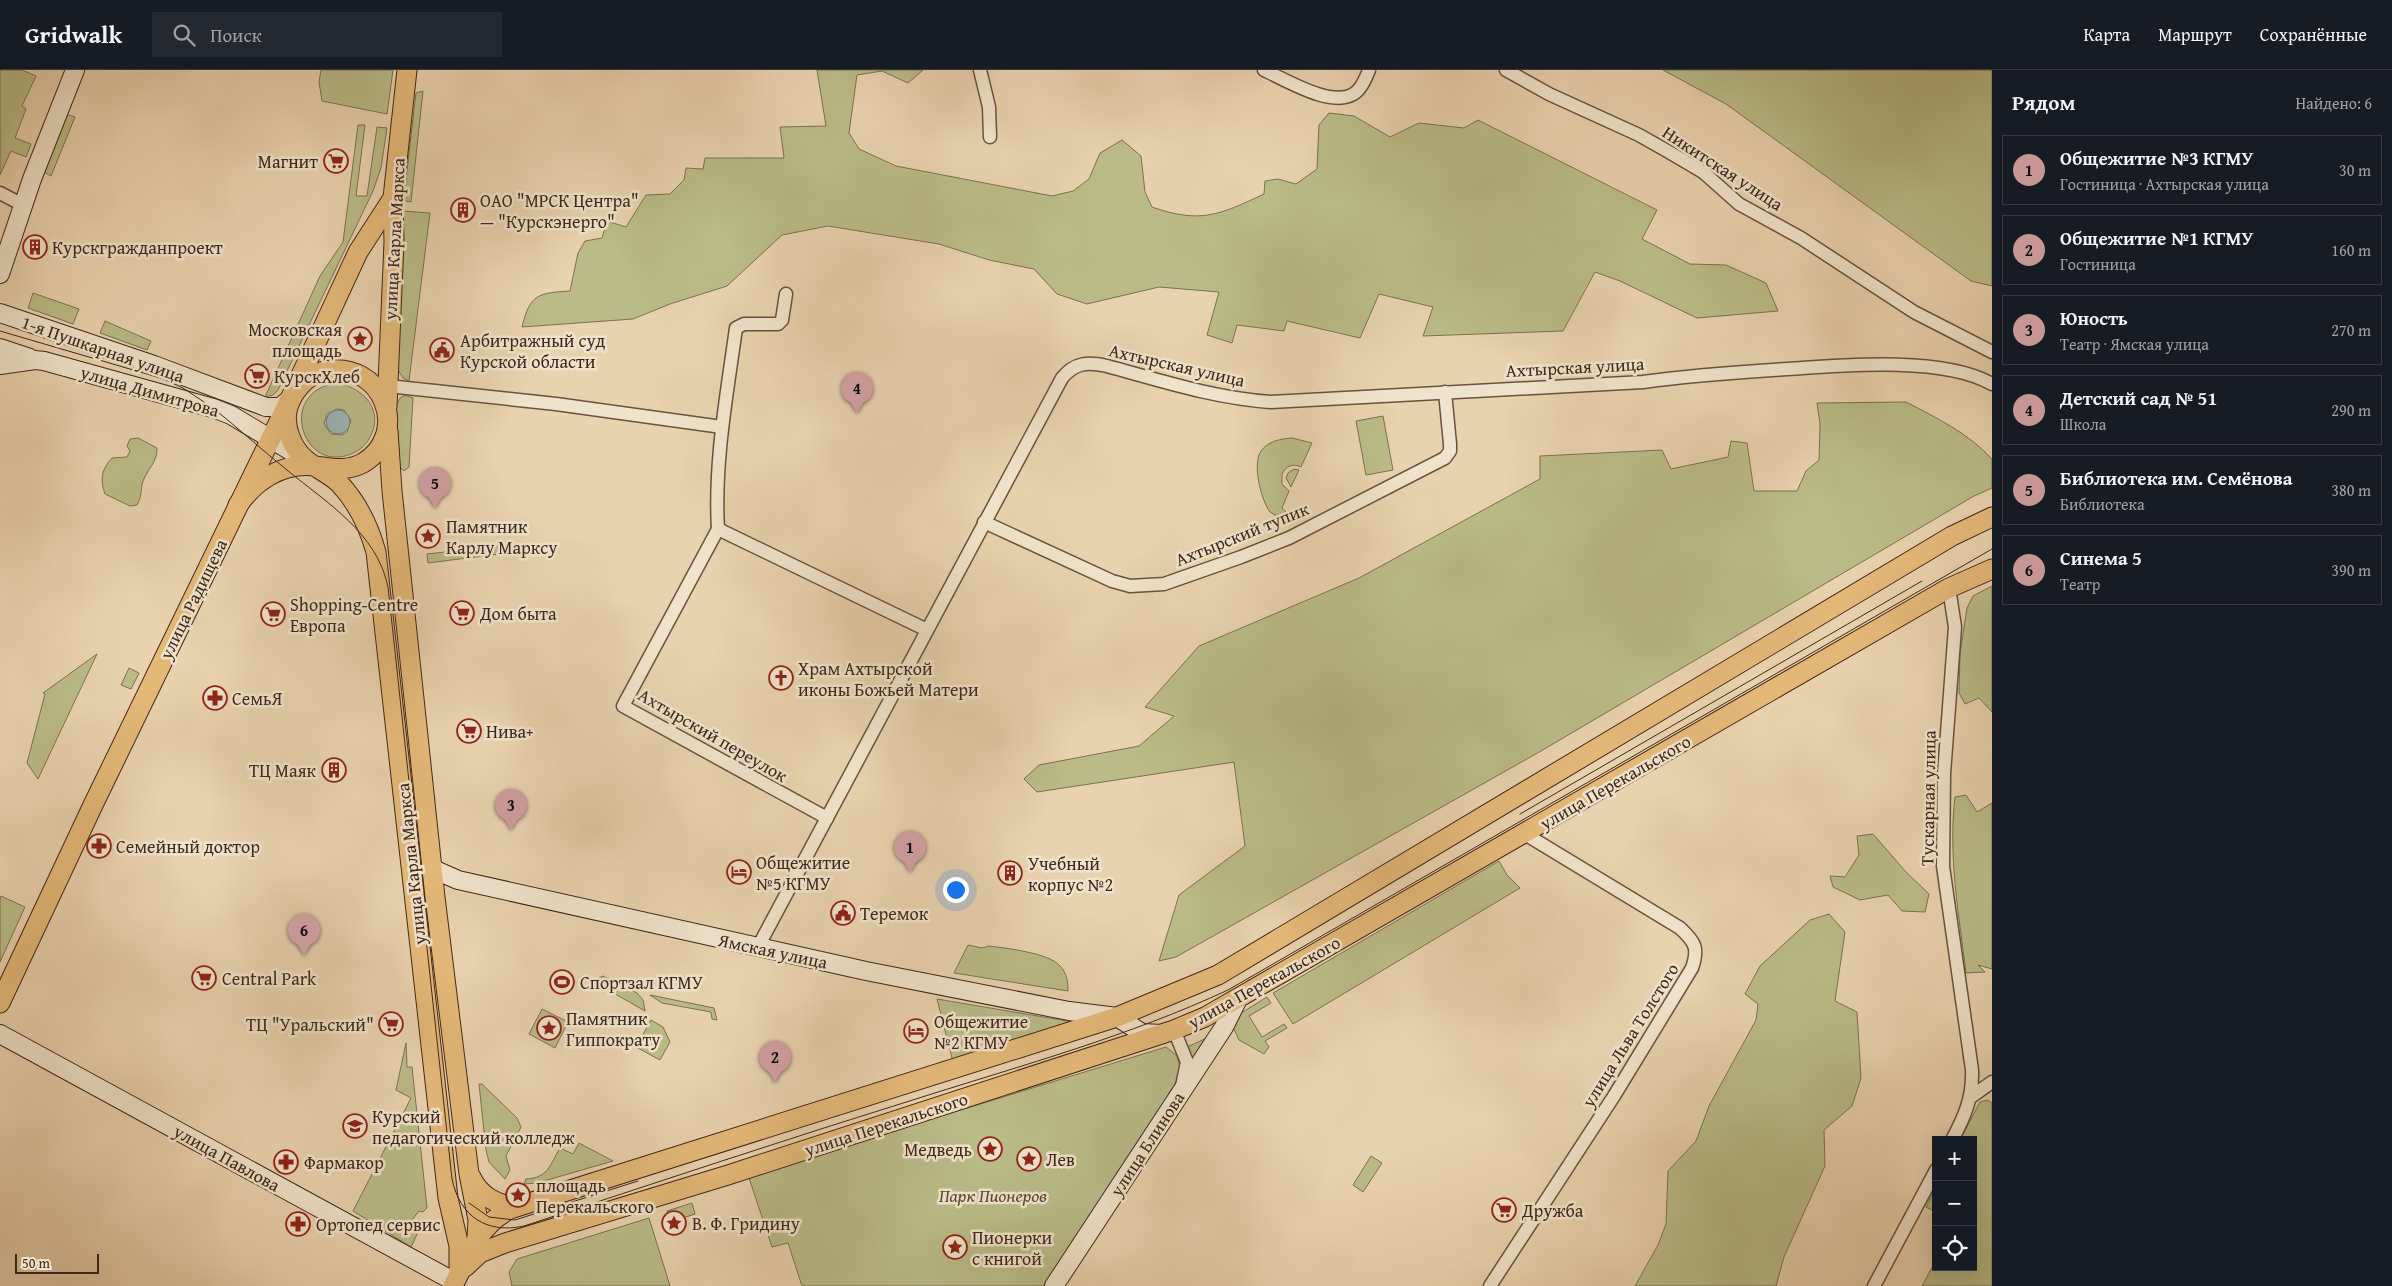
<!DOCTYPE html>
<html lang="ru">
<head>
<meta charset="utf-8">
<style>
  :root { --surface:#171b24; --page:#242831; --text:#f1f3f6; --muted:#9ea1a6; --line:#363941; --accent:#c59692 }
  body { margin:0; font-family:"Gentium Book Plus",serif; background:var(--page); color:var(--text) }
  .controls { position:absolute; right:15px; bottom:15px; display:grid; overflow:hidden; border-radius:0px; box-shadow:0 5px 20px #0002 }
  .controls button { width:45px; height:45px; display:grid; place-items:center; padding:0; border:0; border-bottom:1px solid var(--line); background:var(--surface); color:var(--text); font:25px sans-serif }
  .scale { position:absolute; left:15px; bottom:12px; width:84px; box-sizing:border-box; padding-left:5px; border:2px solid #40271a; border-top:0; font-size:14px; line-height:18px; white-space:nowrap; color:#40271a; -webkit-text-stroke:4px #f1e2cb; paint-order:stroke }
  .you { position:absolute; left:955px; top:819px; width:18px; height:18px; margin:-12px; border:4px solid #fff; border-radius:50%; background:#1a73e8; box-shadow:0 0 0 8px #1a73e833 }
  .badge { display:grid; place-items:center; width:32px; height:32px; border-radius:50%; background:var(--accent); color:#111; font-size:16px; font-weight:700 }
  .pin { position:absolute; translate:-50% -41px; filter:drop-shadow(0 1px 2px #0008) }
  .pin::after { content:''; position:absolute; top:26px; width:18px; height:15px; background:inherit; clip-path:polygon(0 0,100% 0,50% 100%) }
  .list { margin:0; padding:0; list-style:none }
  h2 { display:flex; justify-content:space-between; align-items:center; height:65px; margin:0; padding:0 20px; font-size:21px }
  h2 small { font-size:16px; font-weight:400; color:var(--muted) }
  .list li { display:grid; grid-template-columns:32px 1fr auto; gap:15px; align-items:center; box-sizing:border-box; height:70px; margin:0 10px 10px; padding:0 10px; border:1px solid var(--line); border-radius:0px }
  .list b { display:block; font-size:19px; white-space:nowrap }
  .list p { margin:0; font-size:16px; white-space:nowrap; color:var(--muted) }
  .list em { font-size:16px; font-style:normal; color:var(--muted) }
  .icon { flex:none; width:28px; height:28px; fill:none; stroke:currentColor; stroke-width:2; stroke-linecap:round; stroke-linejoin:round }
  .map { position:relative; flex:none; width:1992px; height:1216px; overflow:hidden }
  header { display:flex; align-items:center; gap:30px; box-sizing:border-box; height:70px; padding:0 25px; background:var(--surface); border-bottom:1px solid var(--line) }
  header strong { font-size:24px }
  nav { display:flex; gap:28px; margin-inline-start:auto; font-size:18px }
  .search { width:350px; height:45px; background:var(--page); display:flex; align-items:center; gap:12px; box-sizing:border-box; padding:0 18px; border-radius:0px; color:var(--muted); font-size:19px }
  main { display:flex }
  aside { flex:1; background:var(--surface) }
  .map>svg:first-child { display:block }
</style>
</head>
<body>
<header>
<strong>Gridwalk</strong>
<div class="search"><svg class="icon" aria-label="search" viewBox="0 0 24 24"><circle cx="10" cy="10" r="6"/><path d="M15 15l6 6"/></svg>Поиск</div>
<nav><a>Карта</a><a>Маршрут</a><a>Сохранённые</a></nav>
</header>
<main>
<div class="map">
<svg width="1992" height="1216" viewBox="0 0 1992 1216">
  <rect width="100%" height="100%" fill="#e9d2af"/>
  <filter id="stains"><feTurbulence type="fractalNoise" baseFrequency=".004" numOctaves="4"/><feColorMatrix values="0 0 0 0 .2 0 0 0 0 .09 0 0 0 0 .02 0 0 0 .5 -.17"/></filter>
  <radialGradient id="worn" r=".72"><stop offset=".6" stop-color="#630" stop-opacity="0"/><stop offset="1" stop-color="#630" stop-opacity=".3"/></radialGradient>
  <g fill="#babb88" stroke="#7d7151" fill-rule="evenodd">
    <path d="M0,0H22L36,6L22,36L26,39L15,68L31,74L26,87L11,81L0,105Z"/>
    <path d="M321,0H393L387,44L322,31L319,12Z"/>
    <path d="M817,0H923L908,13L882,1L857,5L849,63L859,79L896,96L1052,126L1073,121L1089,109L1100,83L1122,70L1141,86L1145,122L1152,137C1201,154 1219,145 1264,124L1265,111L1278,109L1296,114L1317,99L1319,55L1329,43L1354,46L1390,67L1419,53L1464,58L1478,50L1657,140L1642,169L1690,194L1726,195L1766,213L1778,241L1697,248L1620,211L1595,202L1563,261L1423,266L1433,237L1379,224L1360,268L1287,251L1284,261L1237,255L1232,273L1207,265L1219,222L1159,217L1087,234L1057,224L1034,199L989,190L939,174L828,156L782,165L727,216L670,234L633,249L522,257C530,224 538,223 570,221L578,183L585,171L602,168L607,151L626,157L646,125L670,124L684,110L686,98L703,99L705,88H784L780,57L826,56Z"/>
    <path d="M1663,0H1992V216L1971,211L1726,34Z"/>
    <path d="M423,21L411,132L406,131L404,127L416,23Z"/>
    <path d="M69,45L75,47L51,106L42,101L64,46Z"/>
    <path d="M358,55H365L356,126H367L377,57L387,58L381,98L373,121L278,320L273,325L265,327L320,206L343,172Z"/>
    <path d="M402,141L430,143L409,311L403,308L398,300Z"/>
    <path d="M33,223L79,239L73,254L28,238Z"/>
    <path d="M105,251L151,271L147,280L100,263Z"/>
    <path d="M336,313C360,316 383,337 372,363C368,373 361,380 351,384C303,404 276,323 336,313ZM337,339L344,340L351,350L347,362L342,365L331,364L324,354L327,344Z"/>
    <path d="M405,325L413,328L409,397L404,401L400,397L396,336L400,328Z"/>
    <path d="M1906,332C1937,348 1968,363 1992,389V418L1974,426L1541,681L1176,887L1159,891L1179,825L1245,776L1234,692L1037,722L1024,709L1039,695L1139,676L1174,646L1145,637L1199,576L1359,508L1540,409V386L1662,380L1671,399L1728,387L1731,371L1747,373L1754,421H1797L1806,401L1819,390L1820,354L1817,333Z"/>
    <path d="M1383,346L1393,400L1366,405L1356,351Z"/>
    <path d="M138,368L157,378C158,391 147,400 143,411C140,420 143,423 137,435L130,436L105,424C100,410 101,400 112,388L127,387L130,381L127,376L130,369Z"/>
    <path d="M1292,368L1312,373L1301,397C1293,393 1286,396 1282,404V414L1289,421L1282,438L1287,443L1280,448C1277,446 1273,444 1270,442C1261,430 1252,394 1261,381C1268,371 1280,369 1292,368Z"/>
    <path d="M1294,399L1299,400L1291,417L1286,408L1288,403Z"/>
    <path d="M498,476L499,484L428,493L427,484Z"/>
    <path d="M1992,516V642L1979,628L1965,634L1959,623L1960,584L1967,538L1973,526Z"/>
    <path d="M97,584L38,709L27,693L45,624L43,623Z"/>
    <path d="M129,598L139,603L131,619L121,615Z"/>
    <path d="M1966,725L1977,742L1992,733V899L1978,895L1985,902L1966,903C1959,845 1948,786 1955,727Z"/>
    <path d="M1873,764L1906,802L1929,824L1925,842L1902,841L1888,825L1860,830L1833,817L1830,806L1845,807L1859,785L1857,766Z"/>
    <path d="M1499,791L1507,805L1520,818L1293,954L1273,923Z"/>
    <path d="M1,826L25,837L0,892V829Z"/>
    <path d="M1829,844L1845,862L1835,931L1857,942L1861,1008L1852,1036L1824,1060L1825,1096L1784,1187L1776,1216H1635L1658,1175L1666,1154L1668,1101L1696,1071L1709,1036L1756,950L1758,934L1745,924L1760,896L1810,850Z"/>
    <path d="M968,875L982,878L989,876C1006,878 1049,883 1060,896C1067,903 1068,912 1068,921L954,903Z"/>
    <path d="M603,906L637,923L643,930L645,941L596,913L599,908Z"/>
    <path d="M650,925L714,938L717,950L712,949L711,942L662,933Z"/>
    <path d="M1267,927L1271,933L1249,946L1262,967L1284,954L1287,958L1265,971L1269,977L1264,984L1239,970L1233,957L1238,945Z"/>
    <path d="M937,929L1073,952L953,992Z"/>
    <path d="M542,939L568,952L555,978L529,964Z"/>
    <path d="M651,950L663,957L670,972L660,990L636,977Z"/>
    <path d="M1209,967L1197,991L1190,990L1187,977Z"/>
    <path d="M406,973L407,997H412L427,1138L423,1142L419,1141L412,1150L421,1156L411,1177L353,1141L411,1028L396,1020Z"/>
    <path d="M1166,977L1177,986L1180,996L1177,1011L1131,1087L1043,1216H802L788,1173L772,1177L749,1108L752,1104Z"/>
    <path d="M479,1014H482L517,1048L521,1057L506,1086L510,1100L505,1109L489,1092L486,1080Z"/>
    <path d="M1988,1030L1992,1033V1216H1922L1936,1190V1197H1973V1070H1960L1980,1032Z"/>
    <path d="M579,1073L613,1091L537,1113L524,1114L526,1109C548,1108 550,1095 560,1078L573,1084Z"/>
    <path d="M1371,1086L1382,1093L1363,1122L1353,1115Z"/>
    <path d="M1936,1117V1142L1926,1137Z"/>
    <path d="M692,1133L695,1144L671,1152L667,1141Z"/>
    <path d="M649,1148L670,1216H512L509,1202L517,1189Z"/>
  </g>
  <circle fill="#9ab5b4" stroke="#767c76" cx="338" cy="352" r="12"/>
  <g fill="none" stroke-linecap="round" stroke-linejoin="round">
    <g stroke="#6a523f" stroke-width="15">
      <g id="street">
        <path d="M980,0L989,37L990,67"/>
        <path d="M1264,0C1286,10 1333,39 1355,23C1362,18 1366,8 1369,0"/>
        <path d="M1506,0L1549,24L1639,65L1669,82L1703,102L1739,134L1801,168L1914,242L1992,282"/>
        <path d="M0,123L23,135"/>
        <path d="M786,224L782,250L778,254H744L736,258C727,324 714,392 718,459L927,560"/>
        <path d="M388,316L556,334L722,357"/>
        <path d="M984,452L1112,511L1130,516L1164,514L1241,487L1289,468L1445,388L1450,381V374L1445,322"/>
        <path d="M718,459L623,636L827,748"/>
        <path d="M1949,518L1955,557L1944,704L1943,796L1972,1000C1973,1027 1965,1046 1952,1070"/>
        <path d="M758,877L1062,308C1075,292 1088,292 1107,296C1162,311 1214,328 1271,332L1643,312C1692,305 1740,302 1788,299C1843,295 1944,286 1992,314"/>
        <path d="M1174,960L1187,992L1182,1016"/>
        <path d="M1971,1027L1992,1012"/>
        <path d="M1490,1216L1614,1026L1692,898C1699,878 1695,872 1680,858L1525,764"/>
        <path d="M1874,1216L1936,1100"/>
      </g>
    </g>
    <g stroke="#40271a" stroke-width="20">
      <g id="secondary">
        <path d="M0,204L32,109L75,0"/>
        <path d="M0,243L154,295L266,337H280L290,329"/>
        <path d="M0,278L30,288"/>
        <path d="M0,295L35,290L44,291L213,338L231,345L304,389"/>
        <path d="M433,799L458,810L866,901L1069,941L1117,947L1142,963L1162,964"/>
        <path d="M0,964L455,1212"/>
        <path d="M1054,1216L1224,957L1237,931"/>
      </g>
    </g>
    <g stroke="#40271a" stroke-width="21">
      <g id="primary">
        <path d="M387,337L394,172L393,128L407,0"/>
        <path d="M388,361L392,421L435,827L469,1104L478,1150L477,1167"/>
        <path d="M238,435C256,410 283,392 315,396C332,398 346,402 363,393C412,363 382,289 324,301C306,305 291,323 287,341C284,357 292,378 305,389C315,398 328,403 339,413C357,432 369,457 376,482L448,1128L459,1176V1200"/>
        <path d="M0,933L93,735L290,329L358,182L393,128"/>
        <path d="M471,1107C479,1125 498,1137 518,1136"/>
        <path d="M465,1197L480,1183L505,1173L728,1105L1174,960L1205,947L1949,518L1992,499"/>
        <path d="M453,1216C468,1186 478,1156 510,1139L1117,947L1218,905L1952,466L1992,447"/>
      </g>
    </g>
    <use href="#street" stroke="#f1e2cb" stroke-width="12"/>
    <use href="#secondary" stroke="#f1e2cb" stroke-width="18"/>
    <use href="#primary" stroke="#e4b978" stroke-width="19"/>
    <g stroke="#40271a" stroke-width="1">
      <path d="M0,261L164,309L183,318L213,338C238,358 262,380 287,400C327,433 377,463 388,517L452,1109C460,1147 487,1164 524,1156C655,1113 787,1069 919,1028C1023,995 1129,966 1228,920L1992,479"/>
      <path d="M1520,744L1922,511"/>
      <path d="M469,1133L489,1147L515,1150L638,1111"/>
    </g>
  </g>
  <defs>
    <g id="supermarket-ring" transform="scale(1.25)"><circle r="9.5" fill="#f1e2cb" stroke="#8f2418" stroke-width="1.5"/><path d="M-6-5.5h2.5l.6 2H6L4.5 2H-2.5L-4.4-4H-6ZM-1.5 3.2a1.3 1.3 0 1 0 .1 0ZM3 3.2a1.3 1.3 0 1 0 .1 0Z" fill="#8f2418"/></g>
    <g id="building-ring" transform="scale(1.25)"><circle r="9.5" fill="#f1e2cb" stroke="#8f2418" stroke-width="1.5"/><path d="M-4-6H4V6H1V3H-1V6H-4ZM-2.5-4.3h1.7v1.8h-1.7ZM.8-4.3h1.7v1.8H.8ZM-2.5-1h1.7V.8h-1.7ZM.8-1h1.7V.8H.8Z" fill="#8f2418"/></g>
    <g id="sight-ring" transform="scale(1.25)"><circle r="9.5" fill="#f1e2cb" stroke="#8f2418" stroke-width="1.5"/><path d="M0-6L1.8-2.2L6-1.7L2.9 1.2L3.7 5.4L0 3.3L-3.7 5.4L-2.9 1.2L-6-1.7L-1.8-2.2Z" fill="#8f2418"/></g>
    <g id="civic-ring" transform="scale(1.25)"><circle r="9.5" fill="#f1e2cb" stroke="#8f2418" stroke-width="1.5"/><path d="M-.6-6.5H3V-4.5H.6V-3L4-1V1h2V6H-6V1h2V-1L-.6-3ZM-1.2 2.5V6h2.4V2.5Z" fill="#8f2418"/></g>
    <g id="church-ring" transform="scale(1.25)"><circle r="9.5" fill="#f1e2cb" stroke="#8f2418" stroke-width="1.5"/><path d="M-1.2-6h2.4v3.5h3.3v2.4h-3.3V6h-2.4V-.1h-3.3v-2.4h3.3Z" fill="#8f2418"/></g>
    <g id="pharmacy-ring" transform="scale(1.25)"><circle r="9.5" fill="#f1e2cb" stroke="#8f2418" stroke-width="1.5"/><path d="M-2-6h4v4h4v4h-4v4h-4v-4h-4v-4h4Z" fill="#8f2418"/></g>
    <g id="hotel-ring" transform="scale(1.25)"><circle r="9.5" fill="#f1e2cb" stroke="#8f2418" stroke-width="1.5"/><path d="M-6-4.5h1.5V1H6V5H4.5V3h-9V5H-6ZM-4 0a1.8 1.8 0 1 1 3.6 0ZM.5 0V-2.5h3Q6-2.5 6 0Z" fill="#8f2418"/></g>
    <g id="stadium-ring" transform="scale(1.25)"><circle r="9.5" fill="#f1e2cb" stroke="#8f2418" stroke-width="1.5"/><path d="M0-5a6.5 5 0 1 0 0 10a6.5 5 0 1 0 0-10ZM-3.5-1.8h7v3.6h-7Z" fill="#8f2418"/></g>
    <g id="university-ring" transform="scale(1.25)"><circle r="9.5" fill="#f1e2cb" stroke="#8f2418" stroke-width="1.5"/><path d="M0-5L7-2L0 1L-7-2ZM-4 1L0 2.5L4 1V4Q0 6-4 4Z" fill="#8f2418"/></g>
  </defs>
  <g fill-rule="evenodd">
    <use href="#supermarket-ring" x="336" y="91"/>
    <use href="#building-ring" x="463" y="140"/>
    <use href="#building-ring" x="35" y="177"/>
    <use href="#sight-ring" x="360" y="269"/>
    <use href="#civic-ring" x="442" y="280"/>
    <use href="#supermarket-ring" x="257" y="306"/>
    <use href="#sight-ring" x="428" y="466"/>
    <use href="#supermarket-ring" x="462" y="543"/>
    <use href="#supermarket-ring" x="273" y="544"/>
    <use href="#church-ring" x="781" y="608"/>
    <use href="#pharmacy-ring" x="215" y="628"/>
    <use href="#supermarket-ring" x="469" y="661"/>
    <use href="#building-ring" x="334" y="700"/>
    <use href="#pharmacy-ring" x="99" y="776"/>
    <use href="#hotel-ring" x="739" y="802"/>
    <use href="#building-ring" x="1010" y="803"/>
    <use href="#civic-ring" x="843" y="843"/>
    <use href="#supermarket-ring" x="204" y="908"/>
    <use href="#stadium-ring" x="562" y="912"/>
    <use href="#supermarket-ring" x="391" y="954"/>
    <use href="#sight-ring" x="549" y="958"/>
    <use href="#hotel-ring" x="916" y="961"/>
    <use href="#university-ring" x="355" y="1056"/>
    <use href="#sight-ring" x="990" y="1079"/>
    <use href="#sight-ring" x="1029" y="1089"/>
    <use href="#pharmacy-ring" x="286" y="1092"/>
    <use href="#sight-ring" x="518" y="1125"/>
    <use href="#supermarket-ring" x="1504" y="1140"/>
    <use href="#sight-ring" x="674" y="1153"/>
    <use href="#pharmacy-ring" x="298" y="1154"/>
    <use href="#sight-ring" x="955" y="1177"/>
  </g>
  <g text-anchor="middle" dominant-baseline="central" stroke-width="5" stroke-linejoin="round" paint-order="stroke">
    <g font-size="18" fill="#40271a" stroke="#f1e2cb" text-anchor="start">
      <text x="318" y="91" text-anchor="end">Магнит</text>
      <text x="480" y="130">ОАО "МРСК Центра"<tspan x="480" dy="21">— "Курскэнерго"</tspan></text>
      <text x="52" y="177">Курскгражданпроект</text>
      <text x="342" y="259" text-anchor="end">Московская<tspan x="342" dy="21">площадь</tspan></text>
      <text x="460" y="270">Арбитражный суд<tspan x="460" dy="21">Курской области</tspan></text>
      <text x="274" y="306">КурскХлеб</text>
      <text x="446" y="456">Памятник<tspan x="446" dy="21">Карлу Марксу</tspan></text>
      <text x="290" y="534">Shopping-Centre<tspan x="290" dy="21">Европа</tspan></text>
      <text x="480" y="543">Дом быта</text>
      <text x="798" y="598">Храм Ахтырской<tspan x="798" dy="21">иконы Божьей Матери</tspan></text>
      <text x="232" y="628">СемьЯ</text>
      <text x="486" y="661">Нива+</text>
      <text x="316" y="700" text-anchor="end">ТЦ Маяк</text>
      <text x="116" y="776">Семейный доктор</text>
      <text x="756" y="792">Общежитие<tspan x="756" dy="21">№5 КГМУ</tspan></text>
      <text x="1028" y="793">Учебный<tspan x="1028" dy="21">корпус №2</tspan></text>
      <text x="860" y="843">Теремок</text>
      <text x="222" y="908">Central Park</text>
      <text x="580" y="912">Спортзал КГМУ</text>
      <text x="566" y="948">Памятник<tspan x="566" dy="21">Гиппократу</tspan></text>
      <text x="934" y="951">Общежитие<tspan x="934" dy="21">№2 КГМУ</tspan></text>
      <text x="374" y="954" text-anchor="end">ТЦ "Уральский"</text>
      <text x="372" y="1046">Курский<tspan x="372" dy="21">педагогический колледж</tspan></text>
      <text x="972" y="1079" text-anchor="end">Медведь</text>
      <text x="1046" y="1089">Лев</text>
      <text x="304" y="1092">Фармакор</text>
      <text x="536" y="1115">площадь<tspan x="536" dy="21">Перекальского</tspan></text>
      <text x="1522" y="1140">Дружба</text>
      <text x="692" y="1153">В. Ф. Гридину</text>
      <text x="316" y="1154">Ортопед сервис</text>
      <text x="972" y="1167">Пионерки<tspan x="972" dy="21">с книгой</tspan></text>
    </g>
    <g font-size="18" fill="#40271a" stroke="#f1e2cb">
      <text transform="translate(1723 98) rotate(33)">Никитская улица</text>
      <text transform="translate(394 169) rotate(-87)">улица Карла Маркса</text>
      <text transform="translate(103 279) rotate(19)">1-я Пушкарная улица</text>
      <text transform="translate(1177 295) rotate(13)">Ахтырская улица</text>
      <text transform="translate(1575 297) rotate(-3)">Ахтырская улица</text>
      <text transform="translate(150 321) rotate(16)">улица Димитрова</text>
      <text transform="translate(1242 464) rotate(-22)">Ахтырский тупик</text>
      <text transform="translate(193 529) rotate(-64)">улица Радищева</text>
      <text transform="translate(713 665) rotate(30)">Ахтырский переулок</text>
      <text transform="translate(1615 712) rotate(-30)">улица Перекальского</text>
      <text transform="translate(1928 728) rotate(-89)">Тускарная улица</text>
      <text transform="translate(411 794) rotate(-96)">улица Карла Маркса</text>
      <text transform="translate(773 881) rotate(12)">Ямская улица</text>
      <text transform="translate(1264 912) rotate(-29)">улица Перекальского</text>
      <text transform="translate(1630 965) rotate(-58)">улица Льва Толстого</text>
      <text transform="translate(886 1054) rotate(-18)">улица Перекальского</text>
      <text transform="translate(1147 1074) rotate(-57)">улица Блинова</text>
      <text transform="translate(227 1088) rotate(29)">улица Павлова</text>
    </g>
    <g font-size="18" font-style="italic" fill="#584530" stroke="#f1e2cb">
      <text x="993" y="1125">Парк Пионеров</text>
    </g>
  </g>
  <rect width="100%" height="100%" filter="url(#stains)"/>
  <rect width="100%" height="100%" fill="url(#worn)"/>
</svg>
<div class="controls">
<button>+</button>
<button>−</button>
<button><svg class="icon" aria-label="locate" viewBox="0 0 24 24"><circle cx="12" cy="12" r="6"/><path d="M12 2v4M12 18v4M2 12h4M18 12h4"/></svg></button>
</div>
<div class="scale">50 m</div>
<div class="you"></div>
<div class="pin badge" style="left:910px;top:802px">1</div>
<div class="pin badge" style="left:775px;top:1012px">2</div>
<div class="pin badge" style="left:511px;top:760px">3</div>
<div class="pin badge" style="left:857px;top:343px">4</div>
<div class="pin badge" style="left:435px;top:438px">5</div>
<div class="pin badge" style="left:304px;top:885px">6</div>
</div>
<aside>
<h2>Рядом<small>Найдено: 6</small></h2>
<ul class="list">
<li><span class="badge">1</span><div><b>Общежитие №3 КГМУ</b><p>Гостиница · Ахтырская улица</p></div><em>30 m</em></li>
<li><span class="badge">2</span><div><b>Общежитие №1 КГМУ</b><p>Гостиница</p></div><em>160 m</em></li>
<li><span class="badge">3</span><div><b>Юность</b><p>Театр · Ямская улица</p></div><em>270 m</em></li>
<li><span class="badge">4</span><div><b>Детский сад № 51</b><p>Школа</p></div><em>290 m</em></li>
<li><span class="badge">5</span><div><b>Библиотека им. Семёнова</b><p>Библиотека</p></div><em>380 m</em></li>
<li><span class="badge">6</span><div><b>Синема 5</b><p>Театр</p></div><em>390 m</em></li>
</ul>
</aside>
</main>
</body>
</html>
